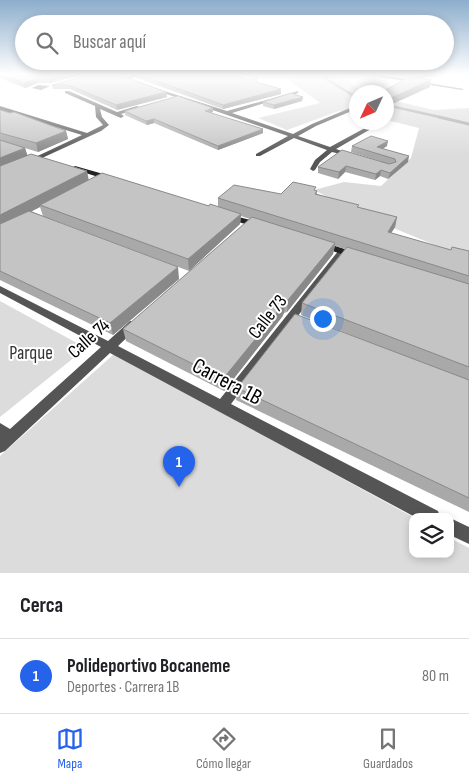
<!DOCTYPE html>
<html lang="es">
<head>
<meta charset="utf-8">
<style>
  :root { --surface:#fff; --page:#f6f6f6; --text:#202124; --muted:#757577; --line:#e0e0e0; --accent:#2563eb }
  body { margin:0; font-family:"Sofia Sans Condensed",sans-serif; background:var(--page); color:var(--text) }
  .controls { position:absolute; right:15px; bottom:15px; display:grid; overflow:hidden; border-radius:10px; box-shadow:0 2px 8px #0003 }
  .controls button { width:45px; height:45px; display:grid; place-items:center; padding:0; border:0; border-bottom:1px solid var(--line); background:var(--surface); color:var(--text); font:25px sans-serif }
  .compass { position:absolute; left:349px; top:85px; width:45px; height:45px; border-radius:50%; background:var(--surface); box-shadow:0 2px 8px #0003; rotate:226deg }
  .you { position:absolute; left:322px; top:318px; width:18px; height:18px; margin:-12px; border:4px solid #fff; border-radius:50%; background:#1a73e8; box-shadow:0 0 0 8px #1a73e833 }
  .badge { display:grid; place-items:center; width:32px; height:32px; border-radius:50%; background:var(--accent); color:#fff; font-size:16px; font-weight:700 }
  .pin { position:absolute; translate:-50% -41px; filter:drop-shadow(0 1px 2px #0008) }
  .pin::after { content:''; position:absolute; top:26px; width:18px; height:15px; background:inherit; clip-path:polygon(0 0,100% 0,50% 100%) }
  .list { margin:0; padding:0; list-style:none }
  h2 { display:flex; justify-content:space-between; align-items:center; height:65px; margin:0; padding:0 20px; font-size:21px }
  h2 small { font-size:16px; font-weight:400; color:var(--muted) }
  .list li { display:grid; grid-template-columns:32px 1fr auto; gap:15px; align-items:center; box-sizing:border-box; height:75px; padding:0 20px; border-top:1px solid var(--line) }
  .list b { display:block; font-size:19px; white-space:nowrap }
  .list p { margin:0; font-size:16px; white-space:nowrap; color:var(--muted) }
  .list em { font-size:16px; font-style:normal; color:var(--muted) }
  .icon { flex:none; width:28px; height:28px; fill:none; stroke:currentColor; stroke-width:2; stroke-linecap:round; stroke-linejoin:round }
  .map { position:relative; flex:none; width:469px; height:573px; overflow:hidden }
  .search { position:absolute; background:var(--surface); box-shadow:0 2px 8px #0003; left:15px; right:15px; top:15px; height:55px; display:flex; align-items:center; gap:12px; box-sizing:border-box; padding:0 18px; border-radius:28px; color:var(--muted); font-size:19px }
  .sheet { height:140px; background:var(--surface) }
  nav { display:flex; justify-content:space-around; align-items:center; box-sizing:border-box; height:70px; border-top:1px solid var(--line); background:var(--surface); font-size:14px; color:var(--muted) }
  nav a { display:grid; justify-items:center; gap:2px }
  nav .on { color:var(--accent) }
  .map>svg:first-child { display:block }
</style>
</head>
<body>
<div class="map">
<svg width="469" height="573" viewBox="0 0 469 573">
  <rect width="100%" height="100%" fill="#fff"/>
  <g fill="#dcdcdc">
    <path d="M304,76H335L348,80L362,92H356V114L339,111L287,130L258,118L320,103L286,78Z"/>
    <path d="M387,99L434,110L469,108V259L369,218L314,190L344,182L381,186L411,158L419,128L387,120Z"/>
    <path d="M0,301L86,348L0,417Z"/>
    <path d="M114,354L413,517V554H450V538L469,548V573H0V456Z"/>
  </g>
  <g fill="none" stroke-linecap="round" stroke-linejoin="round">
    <g stroke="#a3a3a3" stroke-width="2.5">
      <path d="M323,74L326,79L356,97"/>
      <path d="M386,105L444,118"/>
    </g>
    <path stroke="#a3a3a3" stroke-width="3" d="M439,117L469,124"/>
    <path fill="#555" fill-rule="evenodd" d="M432,74H441L407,81L405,80Z"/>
    <g fill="#555" fill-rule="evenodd">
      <path d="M136,74H147L126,79L124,78Z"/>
      <path d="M361,74H375L464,89L462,90Z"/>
      <path d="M38,85L50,86L41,90L32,88Z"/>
      <path d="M152,87L227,111L298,91V93L232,113L293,134L312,124L350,108H354V110L316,126L298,136L330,147L376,122H383L336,149L353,155V157L332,152L320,162L315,170L313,171L310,169L315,160L327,150L294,138L260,156H256V154L288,136L152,89Z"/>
      <path d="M65,91H69L117,112L137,106L140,108L121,114L124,116L121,118L100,109L102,117L109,125L101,131L31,163H27V161L82,135L0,110V106L87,133L103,125L96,117L95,106L65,93Z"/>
      <path d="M342,249L345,250L347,252L345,254L231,404L438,511L440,517H415L110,353L5,451L0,453V423L10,429L101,347L0,293V286L108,341L130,321H138L139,324L138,327L118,346L220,399L339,250Z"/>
      <path d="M450,518L469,527V544L450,535Z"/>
    </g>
    <g fill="#222" fill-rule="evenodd">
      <path d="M75,166L114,177L115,179L111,181L73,169L72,168Z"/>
      <path d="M224,214H227L262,223L263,225L259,228L256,227L224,218Z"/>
      <path d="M323,242L357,253L359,255L354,258L320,247L319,245L320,243Z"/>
    </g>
  </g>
  <g fill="#a9a9a9" fill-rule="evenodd">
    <path d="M0,74H84L50,83H38L25,88L0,78Z"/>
    <path d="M137,74L257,82L281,89V94L223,109L137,78Z"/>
    <path d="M123,76L166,92L167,97L117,110L70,89H53L52,85Z"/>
    <path d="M303,97L302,101L274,109L263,106V102Z"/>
    <path d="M0,110L66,131L68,139L38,152L25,148L27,155L89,180L209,206L218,207V198L281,194L316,191H317V194L358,207L397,217L395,227L391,233L469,259V512L236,400L237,388L366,341L301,315L302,303L345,249L335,246L333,254L287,312L284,313L282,317L224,391L126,341L123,329L250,219L241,216L240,224L189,271L51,219L179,279L113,335L0,280ZM40,207L43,216L31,211Z"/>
    <path d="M125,111L213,112L211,113L263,129V133L218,150L154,123L147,125L125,115Z"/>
    <path d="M352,146H387L383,148L408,162L388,179L380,176L375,180L345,172L338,179L318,173V167L380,161L351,152Z"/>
  </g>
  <g fill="#898989">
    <path d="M67,74H84L50,83L49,79Z"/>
    <path d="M37,79L38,83L25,88L24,83Z"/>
    <path d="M431,80L430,87L386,107V100Z"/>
    <path d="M281,89V94L223,109V105Z"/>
    <path d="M166,92L167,97L117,110L116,105Z"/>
    <path d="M303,97L302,101L274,109V105Z"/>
    <path d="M213,108V112L205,115V111Z"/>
    <path d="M154,119V123L147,125L146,121Z"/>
    <path d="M263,129V133L218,150V146Z"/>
    <path d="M66,131L68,139L38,152L36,143Z"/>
    <path d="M388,141L387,146L376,153L377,147Z"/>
    <path d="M25,148L28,157L0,169V158Z"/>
    <path d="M409,156L408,162L388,179L390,173Z"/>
    <path d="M346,166L345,172L338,179L339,172Z"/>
    <path d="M381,170L380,176L375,180L376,174Z"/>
    <path d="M87,171L89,181L40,205V207L0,228V215Z"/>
    <path d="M241,214L240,224L189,271L188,259Z"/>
    <path d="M397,217L395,227L385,243L388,232Z"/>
    <path d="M335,243L333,254L287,312L288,300Z"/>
    <path d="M178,267L179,279L113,335L110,323Z"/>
    <path d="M285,301L284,313L282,317L224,391L223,379Z"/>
  </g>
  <g fill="#c4c4c4" stroke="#898989">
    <path d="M1,74H67L49,79H37L24,83Z"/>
    <path d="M92,74H122L123,76L166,92L116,105L69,85H52Z"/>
    <path d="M138,74H230L248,80L258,77L256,82L281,89L223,105Z"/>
    <path d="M409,77L431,80L386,100V92H382Z"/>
    <path d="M291,93L303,97L274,105L263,102Z"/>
    <path d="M178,96L213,108L205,111L263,129L218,146L154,119L146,121L125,111Z"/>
    <path d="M0,110L10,113L14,112L66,131L36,143L0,133Z"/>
    <path d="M371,136L388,141L377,147L409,156L390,173L381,170L376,174L346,166L339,172L318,167L342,150L389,164L396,162L395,159L352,146Z"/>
    <path d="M0,140L25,148L0,158Z"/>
    <path d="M31,154L87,171L0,215V166Z"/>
    <path d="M102,173L209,206L210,204L241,214L188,259L40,205Z"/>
    <path d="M293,182L316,187L314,190L317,191L315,194L359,205L357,207L397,217L388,232L451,250L452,247L469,251V276L218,198L234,185L281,194Z"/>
    <path d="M29,211L178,267L110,323L0,271V224Z"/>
    <path d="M252,217L335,243L288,300L285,301L283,305L223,379L123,329Z"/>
    <path d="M347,247L469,284V367L302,303Z"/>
    <path d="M295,314L469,380V498L237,388Z"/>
  </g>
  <linearGradient id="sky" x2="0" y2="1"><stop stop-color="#8cadcc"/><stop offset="0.48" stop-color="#fff"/><stop offset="1" stop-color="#fff" stop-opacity="0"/></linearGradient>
  <rect width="469" height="155" fill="url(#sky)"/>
  <g text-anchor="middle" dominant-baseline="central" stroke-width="4" stroke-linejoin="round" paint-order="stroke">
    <g font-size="19" fill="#000" stroke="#fff">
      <text transform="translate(268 317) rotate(-52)">Calle 73</text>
      <text transform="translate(89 339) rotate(-42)">Calle 74</text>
    </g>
    <g font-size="19" fill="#333" stroke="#fff">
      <text x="31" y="353">Parque</text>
    </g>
    <g font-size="22" fill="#000" stroke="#fff">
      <text transform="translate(227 382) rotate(28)">Carrera 1B</text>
    </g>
  </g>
</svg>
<div class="controls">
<button><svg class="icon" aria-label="layers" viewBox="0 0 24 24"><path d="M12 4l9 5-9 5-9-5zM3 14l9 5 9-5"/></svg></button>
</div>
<svg class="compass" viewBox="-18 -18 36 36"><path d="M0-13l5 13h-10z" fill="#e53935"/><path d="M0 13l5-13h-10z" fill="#757577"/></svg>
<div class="you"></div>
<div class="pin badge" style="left:179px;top:487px">1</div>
<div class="search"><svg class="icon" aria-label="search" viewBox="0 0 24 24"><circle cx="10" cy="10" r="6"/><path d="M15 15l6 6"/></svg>Buscar aquí</div>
</div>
<section class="sheet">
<h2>Cerca<small></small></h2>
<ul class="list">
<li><span class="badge">1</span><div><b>Polideportivo Bocaneme</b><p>Deportes · Carrera 1B</p></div><em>80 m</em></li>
</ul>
</section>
<nav>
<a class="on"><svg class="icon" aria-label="map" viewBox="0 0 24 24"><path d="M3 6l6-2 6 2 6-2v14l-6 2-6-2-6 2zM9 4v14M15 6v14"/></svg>Mapa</a>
<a><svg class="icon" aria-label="directions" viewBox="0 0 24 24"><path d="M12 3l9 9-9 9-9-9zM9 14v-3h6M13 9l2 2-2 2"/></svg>Cómo llegar</a>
<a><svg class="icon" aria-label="saved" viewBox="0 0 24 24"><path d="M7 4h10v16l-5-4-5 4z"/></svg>Guardados</a>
</nav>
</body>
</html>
